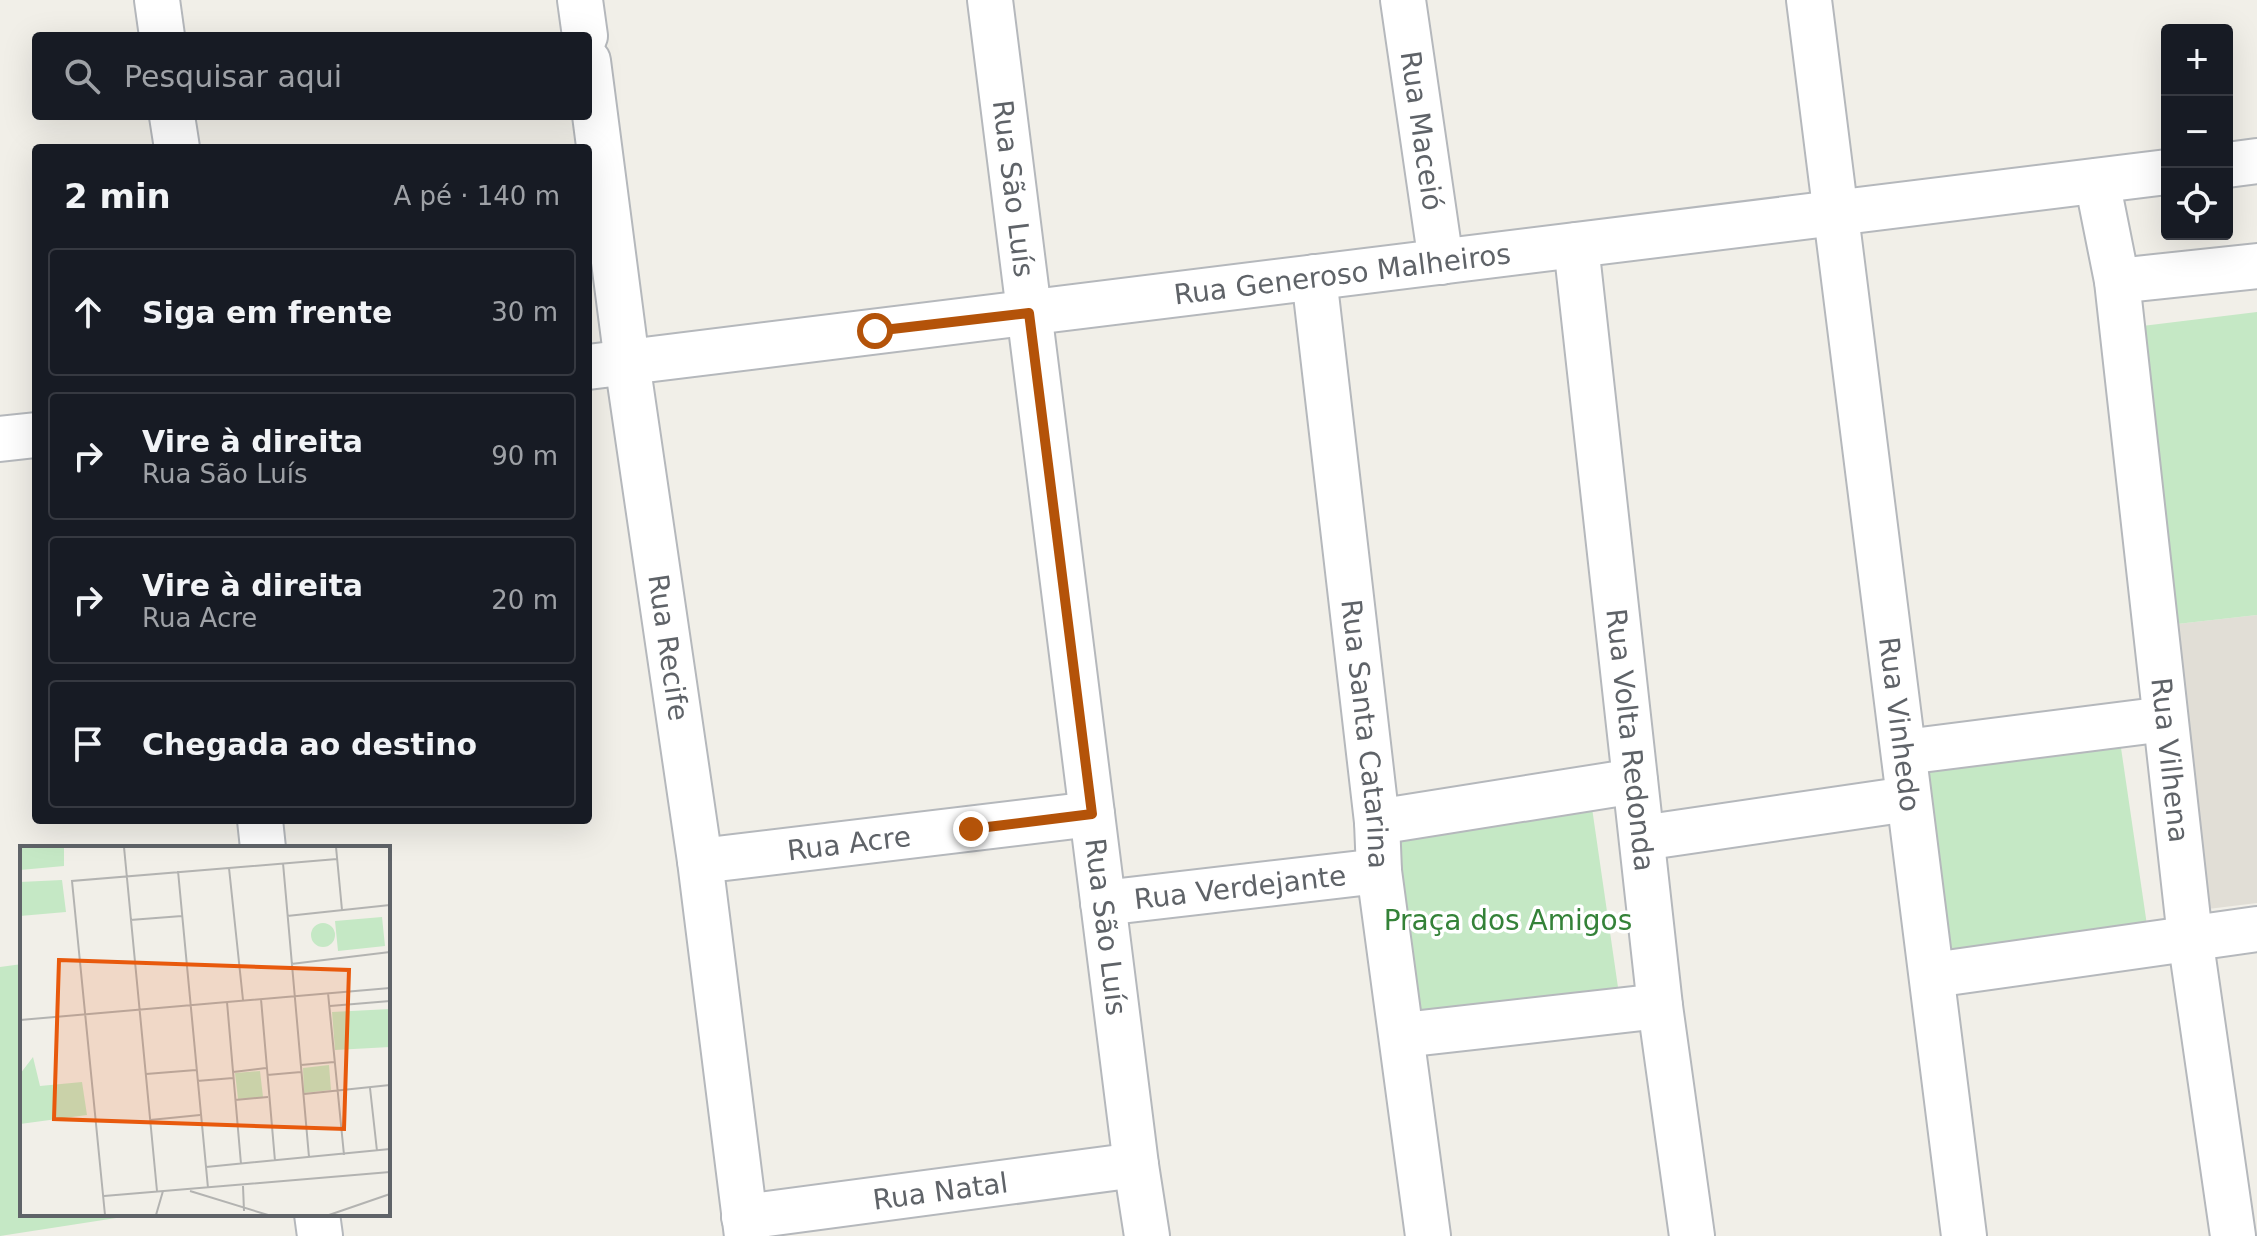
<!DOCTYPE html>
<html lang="pt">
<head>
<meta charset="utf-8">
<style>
  :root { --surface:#171b24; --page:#20242c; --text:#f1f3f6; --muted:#9ea1a6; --line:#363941 }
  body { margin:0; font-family:"DejaVu Sans",sans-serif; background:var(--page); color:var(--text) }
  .controls { position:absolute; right:24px; top:24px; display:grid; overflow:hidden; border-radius:8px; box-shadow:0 8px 32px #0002 }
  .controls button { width:72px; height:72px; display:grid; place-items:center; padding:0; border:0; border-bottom:2px solid var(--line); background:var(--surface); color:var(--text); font:40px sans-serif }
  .stop { position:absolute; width:24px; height:24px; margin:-18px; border:6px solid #b45309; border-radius:50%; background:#fff }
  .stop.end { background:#b45309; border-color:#fff; box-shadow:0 2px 8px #0008 }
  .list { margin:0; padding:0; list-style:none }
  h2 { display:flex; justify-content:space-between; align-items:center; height:104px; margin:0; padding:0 32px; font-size:34px }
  h2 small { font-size:26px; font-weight:400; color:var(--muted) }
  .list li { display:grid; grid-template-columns:52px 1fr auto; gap:24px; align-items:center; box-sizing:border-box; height:128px; margin:0 16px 16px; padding:0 16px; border:2px solid var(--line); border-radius:8px }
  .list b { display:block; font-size:30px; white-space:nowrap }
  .list p { margin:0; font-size:26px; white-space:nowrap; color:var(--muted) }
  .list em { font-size:26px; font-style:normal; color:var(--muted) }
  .icon { flex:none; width:44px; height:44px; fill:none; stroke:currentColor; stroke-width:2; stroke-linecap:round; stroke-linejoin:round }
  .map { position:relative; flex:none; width:2257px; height:1236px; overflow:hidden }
  .search { position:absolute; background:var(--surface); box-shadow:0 8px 32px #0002; left:32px; top:32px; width:560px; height:88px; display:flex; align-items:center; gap:20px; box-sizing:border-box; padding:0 28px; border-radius:8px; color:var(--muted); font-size:30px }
  .panel { position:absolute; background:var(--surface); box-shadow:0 8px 32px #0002; left:32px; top:144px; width:560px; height:680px; border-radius:8px }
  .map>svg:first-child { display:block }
</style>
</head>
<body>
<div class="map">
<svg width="2257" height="1236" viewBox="0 0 2257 1236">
  <rect width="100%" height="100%" fill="#f1efe8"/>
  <path fill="#e1ded6" d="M2257,615V903L2208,909L2168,625Z"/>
  <g fill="#c5e8c5">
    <path d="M2257,312V615L2168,625L2134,327Z"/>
    <path d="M2120,741L2148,932L1936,961L1921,768Z"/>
    <path d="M1592,808L1621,1008L1423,1030L1395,831Z"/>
    <path d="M22,964V1214H142L0,1236V967Z"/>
  </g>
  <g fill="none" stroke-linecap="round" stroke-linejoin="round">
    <g stroke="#b5b8bc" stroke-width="48">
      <g id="minor">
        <path d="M157,0L162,36"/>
        <path d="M580,0L585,36"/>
        <path id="s1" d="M990,0L1136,1165L1147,1236"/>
        <path id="s2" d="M1403,0L1441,262"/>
        <path id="s3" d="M1809,0L1964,1236"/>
        <path id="s4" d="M588,61L627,362L700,861L747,1236"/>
        <path d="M172,116L177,148"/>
        <path id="s5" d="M2097,181L2117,281L2190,937L2233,1236"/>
        <path id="s6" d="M1576,245L1660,1006L1692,1236"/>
        <path id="s7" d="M1314,277L1377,822L1379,871L1428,1236"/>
        <path d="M2117,281L2257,266"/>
        <path d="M1905,752L2165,719"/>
        <path d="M260,820L263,848"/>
        <path d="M1377,822L1635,781"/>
        <path d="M1642,838L1908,799"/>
        <path id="s8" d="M700,861L1092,814"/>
        <path id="s9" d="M1103,903L1379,871"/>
        <path d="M1933,975L2257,929"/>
        <path d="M1403,1035L1660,1006"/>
        <path d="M317,1214L320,1236"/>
        <path id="s10" d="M744,1217L1136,1165"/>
      </g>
    </g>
    <g stroke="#b5b8bc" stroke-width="48">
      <g id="tertiary">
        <path d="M2227,165L2257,161"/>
        <path id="s11" d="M588,367L2167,172"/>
        <path d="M0,439L36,435"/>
      </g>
    </g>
    <use href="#minor" stroke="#fff" stroke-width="44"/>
    <use href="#tertiary" stroke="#fff" stroke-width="44"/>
  </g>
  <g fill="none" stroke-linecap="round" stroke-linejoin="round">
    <path stroke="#b45309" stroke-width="10" d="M875,331L1029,313L1092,814L971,829"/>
  </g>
  <g text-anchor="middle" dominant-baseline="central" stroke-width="7" stroke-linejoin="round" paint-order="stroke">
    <g font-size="28" fill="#5f6368" stroke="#fff">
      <text stroke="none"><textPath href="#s2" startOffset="132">Rua Maceió</textPath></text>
      <text stroke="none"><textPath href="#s1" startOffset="190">Rua São Luís</textPath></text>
      <text stroke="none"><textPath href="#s11" startOffset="760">Rua Generoso Malheiros</textPath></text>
      <text stroke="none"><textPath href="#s4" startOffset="592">Rua Recife</textPath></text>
      <text stroke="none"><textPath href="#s3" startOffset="730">Rua Vinhedo</textPath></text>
      <text stroke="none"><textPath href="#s7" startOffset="460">Rua Santa Catarina</textPath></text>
      <text stroke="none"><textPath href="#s6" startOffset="498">Rua Volta Redonda</textPath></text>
      <text stroke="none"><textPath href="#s5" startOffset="584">Rua Vilhena</textPath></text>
      <text stroke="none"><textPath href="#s8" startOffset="150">Rua Acre</textPath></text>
      <text stroke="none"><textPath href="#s9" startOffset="138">Rua Verdejante</textPath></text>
      <text stroke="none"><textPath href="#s1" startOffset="934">Rua São Luís</textPath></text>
      <text stroke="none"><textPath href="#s10" startOffset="198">Rua Natal</textPath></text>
    </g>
    <g font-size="28" fill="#348238" stroke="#fff">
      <text x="1508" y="920">Praça dos Amigos</text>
    </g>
  </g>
  <g transform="translate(20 846)">
    <rect width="370" height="370" fill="#f1efe8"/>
    <path d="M0,1H44V20L0,24ZM42,34L46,66L0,70V36ZM362,71L365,100L318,105L315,75ZM291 89a12 12 0 1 1 24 0a12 12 0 1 1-24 0ZM370,163V201L315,204L312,166ZM13,211L20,240L62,236L67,269L0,278V228ZM309,219L311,244L284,247L283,222ZM240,225L243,251L218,253L215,227Z" fill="#c5e8c5"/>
    <path fill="none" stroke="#b3b3b1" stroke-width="2" d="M104,1L137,345M316,1L322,64M263,17L289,311M209,22L223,154M158,25L188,342M267,70L370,59M110,74L162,70M271,118L370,106M308,147L324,309M241,153L255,315M207,156L221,318M310,160L370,155M0,174L370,142M281,219L314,216M213,226L246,222M126,228L176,224M247,229L281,226M177,235L213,232M350,242L357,305M284,248L370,239M215,254L248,251M130,274L180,269M186,321L370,303M223,340L224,365M170,345L248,369M84,350L370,326M85,369L52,35L317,13M136,369L143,345M309,369L370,348"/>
    <path fill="#e8590c" fill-opacity="0.15" stroke="#e8590c" stroke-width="4" d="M39,114L329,124L324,283L34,273Z"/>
    <rect width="370" height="370" fill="none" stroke="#5f6368" stroke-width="4"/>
  </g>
</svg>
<div class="controls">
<button>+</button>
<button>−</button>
<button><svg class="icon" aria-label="locate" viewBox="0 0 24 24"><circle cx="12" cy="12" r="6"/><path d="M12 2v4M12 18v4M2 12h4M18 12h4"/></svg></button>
</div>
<div class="stop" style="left:875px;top:331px"></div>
<div class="stop end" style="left:971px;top:829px"></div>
<div class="search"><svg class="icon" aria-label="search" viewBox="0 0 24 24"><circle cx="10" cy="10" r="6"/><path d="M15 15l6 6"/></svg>Pesquisar aqui</div>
<section class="panel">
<h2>2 min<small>A pé · 140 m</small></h2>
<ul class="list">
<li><svg class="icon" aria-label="ahead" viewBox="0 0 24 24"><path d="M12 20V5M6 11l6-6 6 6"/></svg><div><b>Siga em frente</b></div><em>30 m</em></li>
<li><svg class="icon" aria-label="right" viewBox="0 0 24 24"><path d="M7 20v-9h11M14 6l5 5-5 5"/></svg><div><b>Vire à direita</b><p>Rua São Luís</p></div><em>90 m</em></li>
<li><svg class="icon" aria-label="right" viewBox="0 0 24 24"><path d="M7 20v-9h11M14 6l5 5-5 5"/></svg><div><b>Vire à direita</b><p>Rua Acre</p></div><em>20 m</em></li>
<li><svg class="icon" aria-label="arrive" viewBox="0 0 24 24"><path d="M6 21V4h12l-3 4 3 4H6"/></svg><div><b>Chegada ao destino</b></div></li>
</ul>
</section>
</div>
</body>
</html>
